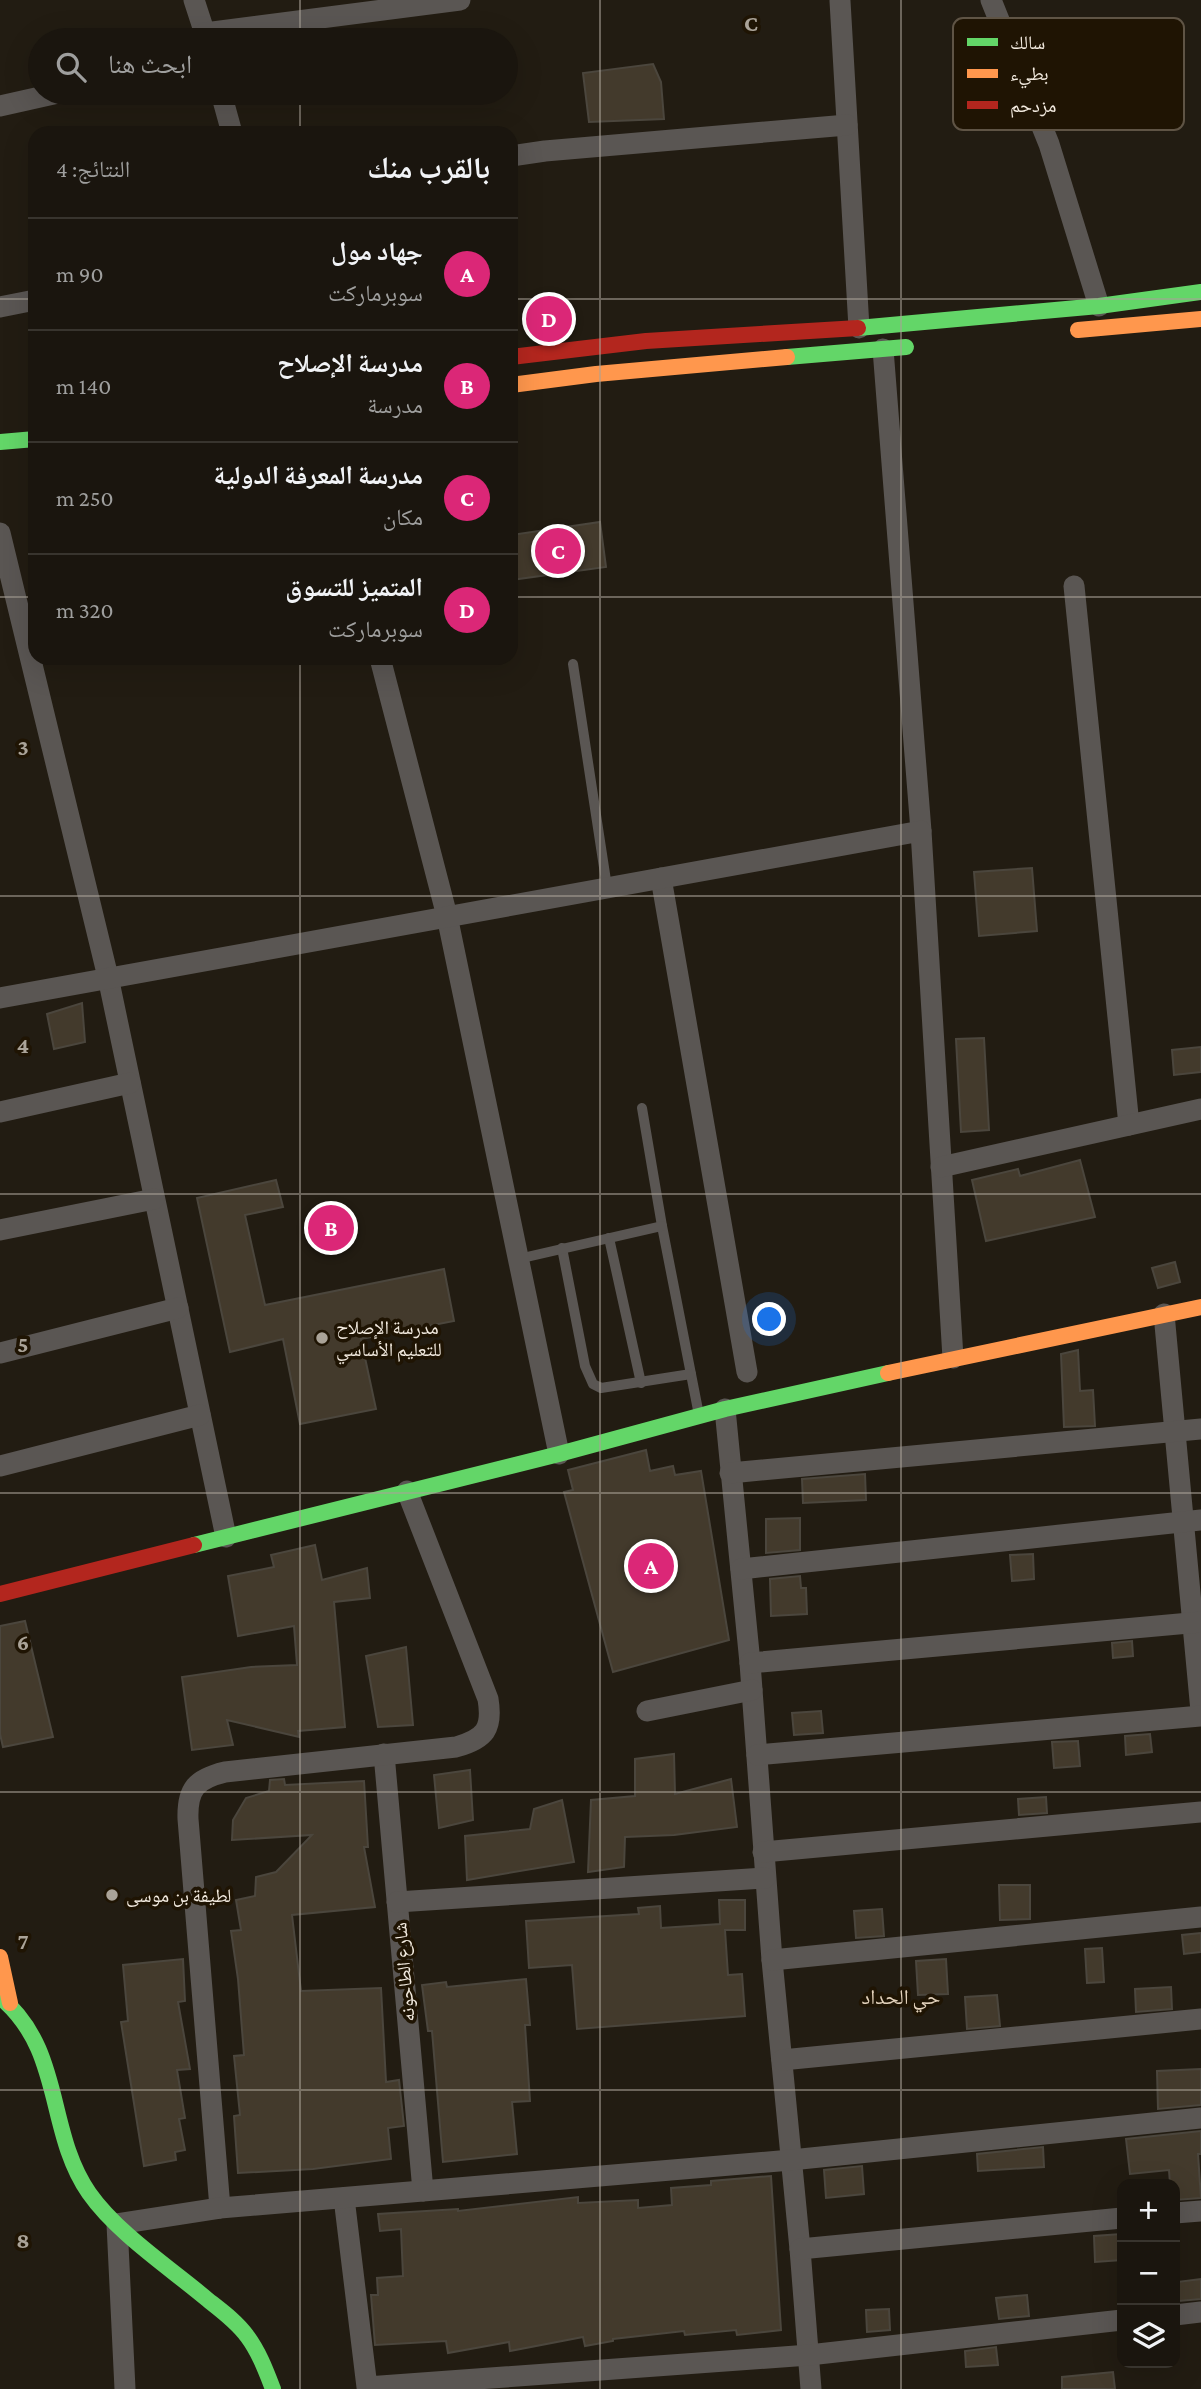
<!DOCTYPE html>
<html lang="ar">
<head>
<meta charset="utf-8">
<style>
  :root { --surface:#1a150e; --page:#231e17; --text:#f1f3f6; --muted:#9f9f9e; --line:#38342e; --accent:#db2777 }
  body { margin:0; font-family:"Crimson Pro","Noto Naskh Arabic",serif; background:var(--page); color:var(--text); direction:rtl }
  .controls { position:absolute; right:21px; bottom:21px; display:grid; overflow:hidden; border-radius:14px; box-shadow:0 7px 28px #0002 }
  .controls button { width:63px; height:63px; display:grid; place-items:center; padding:0; border:0; border-bottom:2px solid var(--line); background:var(--surface); color:var(--text); font:35px sans-serif }
  .you { position:absolute; left:770px; top:1320px; width:24px; height:24px; margin:-18px; border:5px solid #fff; border-radius:50%; background:#1a73e8; box-shadow:0 0 0 10px #1a73e833 }
  .badge { display:grid; place-items:center; width:46px; height:46px; border-radius:50%; background:var(--accent); color:#fff; font-size:23px; font-weight:700 }
  .pin { position:absolute; translate:-50% -50%; border:4px solid #fff; box-shadow:0 2px 7px #0006 }
  .list { margin:0; padding:0; list-style:none }
  h2 { display:flex; justify-content:space-between; align-items:center; height:91px; margin:0; padding:0 28px; font-size:30px }
  h2 small { font-size:23px; font-weight:400; color:var(--muted) }
  .list li { display:grid; grid-template-columns:46px 1fr auto; gap:21px; align-items:center; box-sizing:border-box; height:112px; padding:0 28px; border-top:2px solid var(--line) }
  .list b { display:block; font-size:26px; white-space:nowrap }
  .list p { margin:0; font-size:23px; white-space:nowrap; color:var(--muted) }
  .list em { font-size:23px; font-style:normal; color:var(--muted) }
  .icon { flex:none; width:38px; height:38px; fill:none; stroke:currentColor; stroke-width:2; stroke-linecap:round; stroke-linejoin:round }
  .map { position:relative; flex:none; width:1201px; height:2389px; overflow:hidden; direction:ltr }
  .search { position:absolute; background:var(--surface); box-shadow:0 7px 28px #0002; left:28px; top:28px; width:490px; height:77px; display:flex; align-items:center; gap:18px; box-sizing:border-box; padding:0 24px; border-radius:38px; color:var(--muted); font-size:26px }
  .panel { position:absolute; background:var(--surface); box-shadow:0 7px 28px #0002; left:28px; top:126px; width:490px; height:539px; border-radius:21px; direction:rtl }
  .map>svg:first-child { display:block }
</style>
</head>
<body>
<div class="map">
<svg width="1201" height="2389" viewBox="0 0 1201 2389">
  <rect width="100%" height="100%" fill="#221c12"/>
  <g fill="#433a2c" stroke="#4b463d" stroke-width="2">
    <path d="M653,64L661,82L664,119L589,122L583,73Z"/>
    <path d="M600,522L606,567L511,580V535Z"/>
    <path d="M1032,868L1037,931L979,936L974,872Z"/>
    <path d="M82,1003L85,1042L54,1049L47,1014Z"/>
    <path d="M984,1038L989,1130L961,1132L956,1039Z"/>
    <path d="M1201,1047V1072L1174,1075L1172,1050Z"/>
    <path d="M1080,1160L1095,1217L986,1241L972,1180L1018,1169L1020,1176Z"/>
    <path d="M276,1180L283,1207L245,1215L265,1305L444,1269L454,1321L361,1339L376,1409L300,1424L283,1339L230,1352L197,1198Z"/>
    <path d="M1175,1262L1180,1282L1158,1288L1152,1268Z"/>
    <path d="M1078,1350L1080,1391L1093,1390L1095,1426L1064,1427L1061,1354Z"/>
    <path d="M646,1450L650,1471L673,1466L675,1475L701,1471L729,1640L613,1672L564,1492L573,1490L568,1470Z"/>
    <path d="M865,1474L866,1500L803,1503L802,1479Z"/>
    <path d="M800,1518V1550L766,1553V1519Z"/>
    <path d="M315,1545L322,1580L367,1568L370,1598L334,1602L345,1727L298,1731L299,1737L227,1720L233,1745L192,1750L182,1677L251,1667L297,1665L294,1626L238,1636L228,1576L274,1567L271,1555Z"/>
    <path d="M1033,1554L1034,1579L1012,1581L1010,1555Z"/>
    <path d="M800,1576L801,1588H806L807,1614L771,1616L770,1579Z"/>
    <path d="M25,1621L53,1737L3,1747L0,1734V1626Z"/>
    <path d="M1132,1641L1133,1656L1113,1658L1112,1643Z"/>
    <path d="M406,1647L413,1725L378,1727L366,1656Z"/>
    <path d="M821,1711L823,1733L794,1735L792,1713Z"/>
    <path d="M1150,1734L1152,1752L1126,1755L1125,1736Z"/>
    <path d="M1078,1741L1080,1766L1054,1768L1052,1742Z"/>
    <path d="M674,1754L675,1794L731,1779L737,1827L674,1835L625,1837L624,1867L588,1872L591,1800L635,1796V1759Z"/>
    <path d="M470,1770L473,1820L439,1828L434,1775Z"/>
    <path d="M284,1779L285,1785L364,1781L368,1847H364L375,1907L292,1915L301,1991L381,1988L386,2082L399,2080L404,2126L388,2128L391,2159L313,2169L238,2173L234,2116L240,2115L234,2056L244,2055L238,1979L231,1931L241,1930L236,1900L255,1896L256,1877L276,1872L312,1835L232,1840L233,1820L246,1798L269,1791L270,1780Z"/>
    <path d="M1046,1797L1047,1813L1019,1815L1018,1799Z"/>
    <path d="M562,1800L574,1862L467,1880L465,1836L530,1829L534,1809Z"/>
    <path d="M999,1885H1030V1919L1000,1920Z"/>
    <path d="M719,1900H745V1930H725L728,1975L742,1974L745,2016L577,2029L572,1965L529,1968L526,1921L639,1914L638,1908L660,1906L661,1928L720,1924Z"/>
    <path d="M882,1909L884,1936L856,1938L854,1911Z"/>
    <path d="M1201,1933V1952L1184,1954L1182,1935Z"/>
    <path d="M1102,1948L1104,1982L1087,1983L1085,1949Z"/>
    <path d="M183,1959L185,2001L178,2002L190,2069L177,2070L185,2118L179,2119L185,2150L175,2152L176,2160L144,2166L121,2022L128,2021L123,1965Z"/>
    <path d="M946,1959L948,1994L918,1995L916,1961Z"/>
    <path d="M526,1979L530,2025H525L530,2101L512,2102L517,2154L443,2162L432,2031H428L422,1985L446,1982L447,1987Z"/>
    <path d="M1171,1987L1172,2009L1136,2012L1135,1989Z"/>
    <path d="M997,1995L1000,2026L967,2029L965,1997Z"/>
    <path d="M1201,2069V2105L1158,2109L1157,2071Z"/>
    <path d="M1201,2131V2154H1198L1201,2198L1175,2200V2184H1170L1169,2170L1130,2174L1126,2139Z"/>
    <path d="M1043,2147L1044,2167L978,2171L977,2154Z"/>
    <path d="M862,2166L864,2194L826,2198L824,2170Z"/>
    <path d="M771,2176L781,2330L737,2335L736,2330L685,2335L684,2331L613,2339V2341L585,2346L583,2337L510,2351L509,2342L448,2353L446,2341L375,2345L371,2295H378L377,2278L403,2276L401,2229L380,2231L378,2214L458,2209V2211L578,2197V2203L638,2200V2208L672,2205L671,2188L711,2185V2181Z"/>
    <path d="M1121,2234L1122,2260L1095,2262L1094,2236Z"/>
    <path d="M1201,2279V2299L1179,2301L1177,2282Z"/>
    <path d="M1027,2295L1029,2316L999,2319L996,2298Z"/>
    <path d="M889,2309L890,2330L867,2332L866,2310Z"/>
    <path d="M996,2347L998,2365L966,2367L965,2351Z"/>
    <path d="M1113,2372L1115,2389H1062V2377Z"/>
  </g>
  <g fill="none" stroke-linecap="round" stroke-linejoin="round">
    <g stroke="#5a5653" stroke-width="10">
      <path d="M573,664L607,887"/>
      <path d="M642,1108L662,1226L699,1415"/>
      <path d="M609,1238L641,1383"/>
      <path d="M562,1248L585,1366L593,1384L601,1388L691,1374"/>
      <path d="M518,1259L662,1226"/>
    </g>
    <g stroke="#5a5653" stroke-width="21">
      <path d="M194,0L207,40"/>
      <path d="M991,0L1049,144L1099,306"/>
      <path d="M840,1L859,328"/>
      <path d="M205,33L460,0"/>
      <path d="M221,93L232,133"/>
      <path d="M0,106L58,93"/>
      <path d="M511,156L545,151L847,125"/>
      <path d="M0,307L35,300"/>
      <path d="M883,349L921,831"/>
      <path d="M0,533L108,977L226,1537"/>
      <path d="M1074,586L1129,1125"/>
      <path d="M380,658L447,916L559,1454"/>
      <path d="M661,878L747,1372"/>
      <path d="M0,998L921,831L953,1358"/>
      <path d="M0,1112L130,1083"/>
      <path d="M941,1167L1201,1109"/>
      <path d="M0,1230L154,1199"/>
      <path d="M1164,1314L1201,1711"/>
      <path d="M0,1353L178,1308"/>
      <path d="M725,1409L750,1663L772,1960L800,2249L811,2389"/>
      <path d="M0,1466L200,1415"/>
      <path d="M730,1473L1201,1429"/>
      <path d="M741,1569L1201,1520"/>
      <path d="M750,1663L1201,1622"/>
      <path d="M647,1711L752,1690"/>
      <path d="M384,1754L423,2191"/>
      <path d="M757,1755L1201,1716"/>
      <path d="M763,1852L1201,1812"/>
      <path d="M397,1902L765,1878"/>
      <path d="M772,1960L1201,1917"/>
      <path d="M782,2060L1201,2019"/>
      <path d="M344,2198L367,2387L809,2355L1122,2320"/>
      <path d="M220,2208L188,1819C187,1789 196,1779 225,1772L456,1747C485,1739 493,1729 488,1699L407,1491"/>
      <path d="M1175,2213L1201,2211"/>
      <path d="M800,2249L1122,2218"/>
      <path d="M1175,2315L1201,2312"/>
      <path d="M125,2389L117,2224L220,2208L791,2160L1201,2118"/>
    </g>
    <g stroke="#63d668" stroke-width="16">
      <path d="M858,328L1099,306L1201,292"/>
      <path d="M787,357L906,347"/>
      <path d="M0,442L35,439"/>
      <path d="M194,1545L559,1454L725,1409L888,1373"/>
      <path d="M0,1997C64,2050 46,2131 89,2193C117,2233 170,2268 208,2300C222,2311 237,2322 247,2336C259,2352 266,2371 273,2389"/>
    </g>
    <g stroke="#ff974d" stroke-width="16">
      <path d="M1078,330L1201,319"/>
      <path d="M511,385L596,374L787,357"/>
      <path d="M888,1373L1201,1307"/>
      <path d="M0,1957L10,2003"/>
    </g>
    <g stroke="#b3261e" stroke-width="16">
      <path d="M511,357L646,341L858,328"/>
      <path d="M0,1594L194,1545"/>
    </g>
  </g>
  <path fill="none" stroke="#aaa398" stroke-width="2" stroke-opacity="0.55" d="M300,0V40M600,0V2389M901,0V2389M300,93V133M0,299H35M511,299H1201M0,597H35M511,597H1201M300,658V2389M0,896H1201M0,1194H1201M0,1493H1201M0,1792H1201M0,2090H1201"/>
  <g fill="#aaa398" stroke="#1f1403" stroke-width="2.5">
    <circle cx="322" cy="1338" r="7"/>
    <circle cx="112" cy="1895" r="7"/>
  </g>
  <g text-anchor="middle" dominant-baseline="central" stroke-width="7" stroke-linejoin="round" paint-order="stroke">
    <g font-size="19" fill="#f3ebe0" stroke="#1f1403" text-anchor="start">
      <text x="336" y="1327">مدرسة الإصلاح<tspan x="336" dy="22">للتعليم الأساسي</tspan></text>
      <text x="126" y="1895">لطيفة بن موسى</text>
    </g>
    <g font-size="19" fill="#f3ebe0" stroke="#1f1403">
      <text transform="translate(404 1972) rotate(-95)">شارع الطاحونه</text>
    </g>
    <g font-size="21" fill="#e3d2bc" stroke="#1f1403">
      <text x="901" y="1997">حي الحداد</text>
    </g>
  </g>
  <rect x="953" y="18" width="231" height="112" rx="10" fill="#1f1403" stroke="#5f5445" stroke-width="2"/>
  <rect x="967" y="38" width="31" height="8" fill="#63d668"/>
  <rect x="967" y="69" width="31" height="9" fill="#ff974d"/>
  <rect x="967" y="101" width="31" height="8" fill="#b3261e"/>
  <g font-size="19" fill="#f3ebe0">
    <text x="1010" y="49">سالك</text>
    <text x="1010" y="80">بطيء</text>
    <text x="1010" y="112">مزدحم</text>
  </g>
  <g font-size="23" text-anchor="middle" font-weight="bold" fill="#aaa398" stroke="#1f1403" stroke-width="7" stroke-linejoin="round" paint-order="stroke">
    <text x="751" y="31">C</text>
    <text x="23" y="755">3</text>
    <text x="23" y="1053">4</text>
    <text x="23" y="1352">5</text>
    <text x="23" y="1650">6</text>
    <text x="23" y="1949">7</text>
    <text x="23" y="2248">8</text>
  </g>
</svg>
<div class="controls">
<button>+</button>
<button>−</button>
<button><svg class="icon" aria-label="layers" viewBox="0 0 24 24"><path d="M12 4l9 5-9 5-9-5zM3 14l9 5 9-5"/></svg></button>
</div>
<div class="you"></div>
<div class="pin badge" style="left:651px;top:1566px">A</div>
<div class="pin badge" style="left:331px;top:1228px">B</div>
<div class="pin badge" style="left:558px;top:551px">C</div>
<div class="pin badge" style="left:549px;top:319px">D</div>
<div class="search"><svg class="icon" aria-label="search" viewBox="0 0 24 24"><circle cx="10" cy="10" r="6"/><path d="M15 15l6 6"/></svg>ابحث هنا</div>
<section class="panel">
<h2>بالقرب منك<small>النتائج: 4</small></h2>
<ul class="list">
<li><span class="badge">A</span><div><b>جهاد مول</b><p>سوبرماركت</p></div><em>90 m</em></li>
<li><span class="badge">B</span><div><b>مدرسة الإصلاح</b><p>مدرسة</p></div><em>140 m</em></li>
<li><span class="badge">C</span><div><b>مدرسة المعرفة الدولية</b><p>مكان</p></div><em>250 m</em></li>
<li><span class="badge">D</span><div><b>المتميز للتسوق</b><p>سوبرماركت</p></div><em>320 m</em></li>
</ul>
</section>
</div>
</body>
</html>
